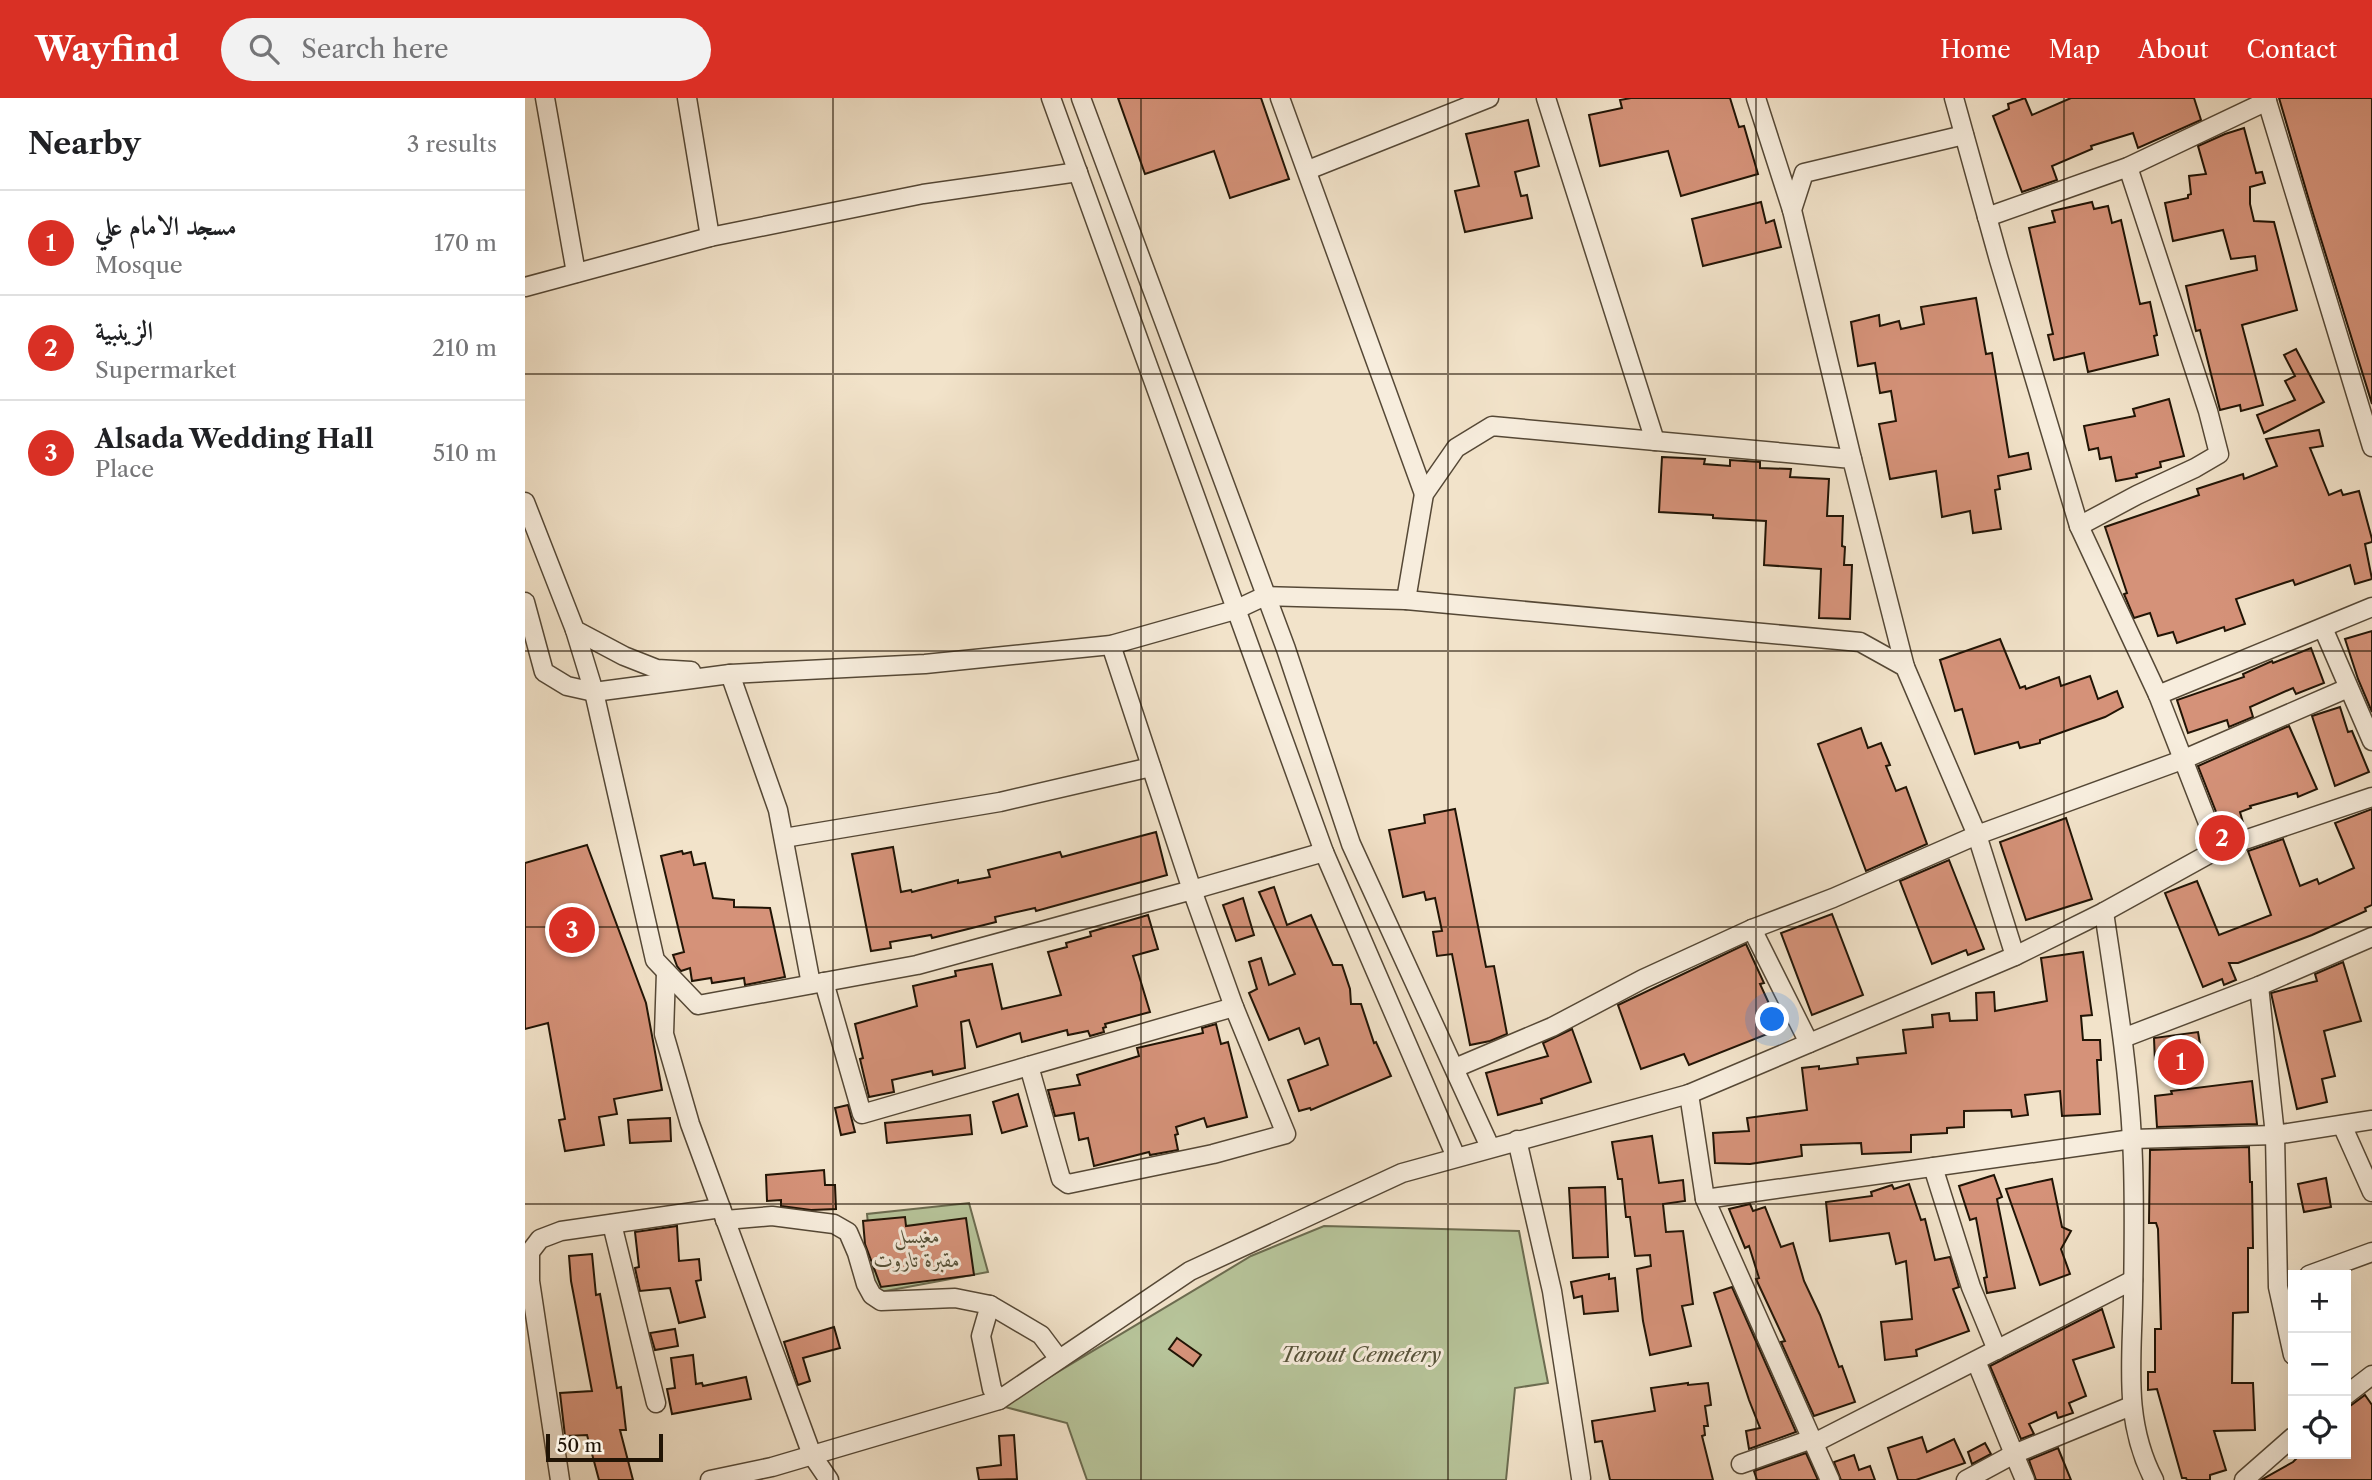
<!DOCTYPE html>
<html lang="en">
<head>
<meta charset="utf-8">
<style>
  :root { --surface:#fff; --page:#f2f2f2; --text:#202124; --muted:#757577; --line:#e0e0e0; --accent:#d93025 }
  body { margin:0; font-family:"Libre Caslon Text",Amiri,serif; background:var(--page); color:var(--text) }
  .controls { position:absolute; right:21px; bottom:21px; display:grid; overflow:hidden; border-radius:0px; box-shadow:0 7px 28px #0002 }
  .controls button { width:63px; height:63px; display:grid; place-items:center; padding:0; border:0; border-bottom:2px solid var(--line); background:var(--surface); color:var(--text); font:35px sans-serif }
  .scale { position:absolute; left:21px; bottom:18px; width:117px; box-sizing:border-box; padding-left:7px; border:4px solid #211405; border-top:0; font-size:19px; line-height:24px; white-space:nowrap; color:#211405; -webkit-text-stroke:5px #f7eddd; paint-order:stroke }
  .you { position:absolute; left:1248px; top:922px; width:24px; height:24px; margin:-18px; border:5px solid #fff; border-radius:50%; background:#1a73e8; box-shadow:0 0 0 10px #1a73e833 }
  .badge { display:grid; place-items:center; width:46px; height:46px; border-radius:50%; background:var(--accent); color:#fff; font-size:23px; font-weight:700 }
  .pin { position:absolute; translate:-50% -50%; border:4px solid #fff; box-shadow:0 2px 7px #0006 }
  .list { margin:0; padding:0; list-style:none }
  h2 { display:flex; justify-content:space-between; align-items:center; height:91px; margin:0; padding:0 28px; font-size:30px }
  h2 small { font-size:23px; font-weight:400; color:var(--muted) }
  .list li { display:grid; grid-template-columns:46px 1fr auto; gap:21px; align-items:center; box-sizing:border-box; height:105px; padding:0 28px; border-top:2px solid var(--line) }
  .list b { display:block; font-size:26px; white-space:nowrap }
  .list p { margin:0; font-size:23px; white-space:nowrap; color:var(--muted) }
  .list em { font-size:23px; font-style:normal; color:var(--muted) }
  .icon { flex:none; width:38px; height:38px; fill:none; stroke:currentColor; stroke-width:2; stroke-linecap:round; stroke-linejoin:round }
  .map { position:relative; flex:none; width:1847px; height:1382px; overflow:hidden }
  header { display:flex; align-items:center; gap:42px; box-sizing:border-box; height:98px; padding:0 35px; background:var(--accent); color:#fff }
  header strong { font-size:33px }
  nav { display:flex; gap:38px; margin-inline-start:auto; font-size:24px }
  .search { width:490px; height:63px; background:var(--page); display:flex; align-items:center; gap:18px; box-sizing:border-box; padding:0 24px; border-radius:38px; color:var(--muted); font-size:26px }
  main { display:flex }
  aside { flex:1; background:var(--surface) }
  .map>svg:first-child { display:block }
</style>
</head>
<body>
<header>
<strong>Wayfind</strong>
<div class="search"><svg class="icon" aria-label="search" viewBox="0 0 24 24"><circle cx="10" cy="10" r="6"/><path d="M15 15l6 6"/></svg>Search here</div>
<nav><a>Home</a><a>Map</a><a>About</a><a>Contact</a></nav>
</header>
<main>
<aside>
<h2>Nearby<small>3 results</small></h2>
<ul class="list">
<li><span class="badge">1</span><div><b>مسجد الامام علي</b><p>Mosque</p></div><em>170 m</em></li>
<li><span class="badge">2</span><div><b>الزينبية</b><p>Supermarket</p></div><em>210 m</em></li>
<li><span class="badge">3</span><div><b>Alsada Wedding Hall</b><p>Place</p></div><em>510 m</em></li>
</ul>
</aside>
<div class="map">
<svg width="1847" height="1382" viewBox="0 0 1847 1382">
  <rect width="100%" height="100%" fill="#f2e3ca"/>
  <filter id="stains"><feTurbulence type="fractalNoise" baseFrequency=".00286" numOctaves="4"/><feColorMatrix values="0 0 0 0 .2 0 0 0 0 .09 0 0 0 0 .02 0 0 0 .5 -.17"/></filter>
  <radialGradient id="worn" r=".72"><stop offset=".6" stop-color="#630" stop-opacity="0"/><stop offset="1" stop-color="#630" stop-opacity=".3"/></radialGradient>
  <g fill="#b7c49a" stroke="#6c6c50" stroke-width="2">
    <path d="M444,1105L463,1174L350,1195L342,1116Z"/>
    <path d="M799,1128L994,1133L1023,1285L990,1290L981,1382H562L542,1325L476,1308L726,1158Z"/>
  </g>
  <g fill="#d59279" stroke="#211405" stroke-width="2">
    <path d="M593,0H736L764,81L705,100L689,53L620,76Z"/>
    <path d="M1106,0H1205L1214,29L1219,28L1233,76L1156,98L1143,53L1075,68L1064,17L1097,10L1095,2Z"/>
    <path d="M1500,0L1507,17L1546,0H1669L1676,22L1613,50L1608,35L1566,48L1567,51L1527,68L1532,82L1497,94L1468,18L1484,11L1483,6Z"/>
    <path d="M1754,0H1847V306L1786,109Z"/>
    <path d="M1003,22L1014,68L990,74L996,98L1002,97L1007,120L940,134L930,93L954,88L941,36Z"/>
    <path d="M1719,30L1731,75L1737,74L1740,85L1725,89V106L1729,123L1749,124L1772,212L1717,227L1738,307L1716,313L1715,307L1695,312L1675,232L1671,233L1661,188L1732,172L1730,158L1706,161L1698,132L1648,143L1640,105L1663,100V97L1666,96L1664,78L1681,76L1673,48L1700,36Z"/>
    <path d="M1236,104L1241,125L1249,122L1256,149L1178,168L1167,121Z"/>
    <path d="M1567,104L1569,111L1583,108L1587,125L1596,122L1615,206L1625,204L1632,237L1629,238L1633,257L1563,274L1559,255L1529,262L1523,237L1528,236L1504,130L1530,124L1527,113Z"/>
    <path d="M1451,200L1461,256L1467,255L1484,359L1503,355L1506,371L1473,378L1475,391L1470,392L1476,431L1448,435L1445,413L1417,419L1411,373L1365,381L1354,326L1371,323L1366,293L1355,295L1350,265L1333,268L1326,224L1354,217L1355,228L1374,223L1376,231L1399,226L1396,209Z"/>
    <path d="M1771,251L1799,304L1739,335L1732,317L1770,302L1760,283L1770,278L1759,257Z"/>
    <path d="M1644,301L1659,358L1635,364L1636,369L1611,376L1612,379L1591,383L1586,359L1575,361L1573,350L1564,352L1559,328L1610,318L1608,311Z"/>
    <path d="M1794,332L1798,348L1785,350L1804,397L1816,392L1818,397L1834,393L1847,441V444L1840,446L1847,481L1830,486L1825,467L1770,487L1768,482L1711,501L1720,526L1700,533L1699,529L1652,545L1648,534L1633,538L1625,515L1609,520L1602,503L1599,496L1602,495L1580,429L1674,397L1672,391L1718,376L1719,381L1752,368L1741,341Z"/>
    <path d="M1137,359L1180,361L1179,366L1205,368V362L1235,364V370L1266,371L1265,379L1304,381L1302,418H1318L1317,448L1320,449L1319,467H1327L1325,521L1294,520L1296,471L1239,467L1241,423L1188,420V417L1134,414Z"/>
    <path d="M1847,533V614L1833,581L1820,541Z"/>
    <path d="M1475,541L1495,590L1500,588L1501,591L1534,579L1536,588L1565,578L1573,601L1592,593L1598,609L1580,619L1515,642V645L1495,650L1493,644L1450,656L1437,611L1430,613L1415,562Z"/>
    <path d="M1786,550L1799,585L1771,596L1768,590L1725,609L1728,619L1704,629L1702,622L1663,635L1652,602L1719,579L1718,576L1747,563L1748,565Z"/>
    <path d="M1815,609L1823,634L1827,633L1844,674L1810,688L1787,618Z"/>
    <path d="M1764,628L1792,691L1773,699L1772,695L1725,708L1726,710L1715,714L1719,728L1699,734L1673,668Z"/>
    <path d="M1336,630L1343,650L1356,645L1365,667L1361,668L1371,693L1381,689L1402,746L1341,773L1293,646Z"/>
    <path d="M930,711L961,869L969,868L982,936L965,943L945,947L927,856L912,858L908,834L917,833L910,800L901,802L899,794L878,799L864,732L900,725L899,717Z"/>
    <path d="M1847,711V807L1840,810L1841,813L1787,837L1713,865H1704L1711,882L1699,887L1697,881L1678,889L1640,795L1672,783L1694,837L1746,817L1723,753L1758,741L1775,788L1792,781L1794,786L1829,770L1810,725Z"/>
    <path d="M1541,720L1567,801L1501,822L1475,744Z"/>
    <path d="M631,734L642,777L511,813L510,810L470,819L471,824L407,840L406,837L365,844L366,850L346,853L327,756L368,749L376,794L386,792L387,794L433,782V785L465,779L463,772L535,754L537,759Z"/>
    <path d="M62,747L121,905L137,992L89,1001L92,1016L74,1019L79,1047L40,1053L34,1022L40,1021L23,925L0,931V765Z"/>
    <path d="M157,753L158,756L166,754L169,767L180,765L188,800L209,802V809L245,810L260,879L220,887L219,880L187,885L186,880L167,883L165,870L156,873L152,868L148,857L159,854L136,758Z"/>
    <path d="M1424,762L1459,851L1443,857L1441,852L1407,866L1375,783Z"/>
    <path d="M749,789L762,827L786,817L808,867H817L825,891L826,906H836L849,945L851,944L866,978L786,1012L785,1010L774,1013L763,982L803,967L794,940L780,946L774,930L744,942L724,895L732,891L724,864L736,860L744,887L770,876L734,794Z"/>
    <path d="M718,800L729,837L711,843L698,807Z"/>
    <path d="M1307,816L1338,897L1287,917L1256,835Z"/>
    <path d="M623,817L633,851L608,858L625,914L580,926L581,929L578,930L579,934L565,938L563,933L543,937L542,932L497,944L495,935L452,949L444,922L436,924L440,970L408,977L407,973L367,982L369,994L344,999L335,961L338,960L330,926L392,908L388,888L431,878L430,873L467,866L477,911L536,897L523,854L542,849L541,845L566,838L565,834Z"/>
    <path d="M1221,846L1239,885L1235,886L1252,923L1247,925L1250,933L1164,967L1159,956L1116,971L1093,907Z"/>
    <path d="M1558,854L1567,917L1556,918L1558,942H1575L1576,962H1572L1575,1016L1537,1018L1535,993L1500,997L1503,1017L1487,1019L1486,1012L1439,1013V1029L1422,1030V1035L1386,1037V1054L1337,1056L1336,1045L1276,1047L1277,1058L1225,1066L1190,1065L1188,1035L1224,1033L1222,1020L1282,1012L1277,970L1294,968V971L1333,966L1332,960L1381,955L1378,932L1408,929L1407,917L1424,915L1425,923L1452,922L1451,895L1469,894L1470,913L1522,903L1516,860Z"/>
    <path d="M1818,864L1836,923L1799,933L1810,978L1797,981L1802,1004L1772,1011L1746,895L1792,883L1790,876Z"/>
    <path d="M691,926L696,946L703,944L722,1019L682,1029L679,1020L651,1029L653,1036L650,1037L653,1052L625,1057L624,1054L569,1068L563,1040L554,1042L549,1015L530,1018L523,992L555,987L552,977L614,958L612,950L678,935L677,930Z"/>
    <path d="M1047,931L1066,984L1016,1001L1017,1005L973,1017L961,975L1023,958L1018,945Z"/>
    <path d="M1673,934L1677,958L1630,964L1629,940Z"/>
    <path d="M1727,983L1732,1026L1632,1029L1630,998L1647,996L1646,993Z"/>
    <path d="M493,996L502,1028L477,1035L468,1004Z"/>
    <path d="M323,1007L330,1034L316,1037L310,1010Z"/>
    <path d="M445,1017L447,1036L362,1045L360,1025Z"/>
    <path d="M145,1020L146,1043L105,1045L103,1022Z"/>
    <path d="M1127,1038L1134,1085L1158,1082L1160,1103L1138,1106L1141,1134L1158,1133L1168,1206L1157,1208L1166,1248L1125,1257L1118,1223L1112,1171L1126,1168L1125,1157L1110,1158L1105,1119H1101L1097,1081H1093L1087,1044Z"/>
    <path d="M1724,1049L1725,1084H1727L1728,1150H1723V1214L1708,1215L1707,1285H1728L1730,1332L1689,1333L1701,1372L1685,1377V1382H1662L1661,1380H1657L1632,1291L1623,1292V1274H1630V1231H1636L1633,1131L1631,1125H1624L1625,1052Z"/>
    <path d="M299,1072L300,1087H310L311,1111L286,1112L256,1108V1102L242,1103L241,1077Z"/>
    <path d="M1469,1077L1477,1099L1472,1101L1490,1190L1462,1195L1459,1180L1462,1179L1451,1120L1445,1122L1434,1088Z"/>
    <path d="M1801,1080L1806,1109L1779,1114L1773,1086Z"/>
    <path d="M1527,1081L1537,1129L1546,1133L1536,1151L1545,1176L1515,1187L1481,1091Z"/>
    <path d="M1384,1086L1396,1122L1400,1121L1410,1162L1425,1159L1434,1189L1428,1191L1444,1233L1391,1252L1392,1258L1360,1262L1356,1224L1387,1221L1381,1163L1371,1166L1364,1135L1305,1143L1301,1104L1347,1098L1346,1094L1367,1087L1369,1091Z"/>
    <path d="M1080,1089L1083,1159L1048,1160L1044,1090Z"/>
    <path d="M1225,1106L1228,1113L1240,1109L1256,1149L1268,1145L1279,1183L1295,1217L1314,1269L1317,1268L1330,1304L1289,1318L1256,1244L1260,1243L1231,1181L1234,1180L1224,1148L1220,1150L1204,1111Z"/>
    <path d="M380,1119L381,1128L441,1120L449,1177L356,1189L340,1146L338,1123Z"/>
    <path d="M152,1128L154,1163L174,1161L176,1182L171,1183L180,1219L154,1225L145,1190L115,1193L110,1170L114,1169L110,1134Z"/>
    <path d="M67,1156L71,1197L75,1196L92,1290L96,1289L101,1332H95L108,1382H74L62,1337L40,1338L35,1295L67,1293L46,1183L44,1158Z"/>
    <path d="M1084,1176V1181L1090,1180L1093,1213L1059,1216L1057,1198L1049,1200L1046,1184Z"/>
    <path d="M1207,1189L1271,1334L1224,1351L1221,1333L1235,1330L1224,1302L1189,1195Z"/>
    <path d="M1577,1211L1589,1249L1548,1262L1561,1298L1544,1305L1548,1315L1533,1320L1531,1314L1504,1326L1509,1336L1496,1341L1465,1268Z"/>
    <path d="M309,1229L315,1250L278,1260L285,1283L273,1287L259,1244Z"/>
    <path d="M150,1231L153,1248L130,1252L125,1235Z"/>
    <path d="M652,1240L676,1257L668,1268L644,1251Z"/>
    <path d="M168,1257L171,1286L177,1285L178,1288L221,1279L226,1301L147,1316L142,1291L150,1290L146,1260Z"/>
    <path d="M1163,1285V1287L1183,1285L1186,1307L1180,1308L1183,1328H1179L1180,1337L1177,1338L1188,1382H1085L1077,1343L1070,1344L1067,1323L1130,1313L1126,1290Z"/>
    <path d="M1840,1297L1847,1307V1382H1736L1768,1364L1776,1356H1821V1311Z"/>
    <path d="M489,1337L492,1381L454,1382L452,1370L476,1367L474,1338Z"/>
    <path d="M1397,1339L1402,1354L1429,1341L1440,1365L1391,1382H1373L1363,1350Z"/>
    <path d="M1460,1345L1466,1356L1447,1366L1443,1354Z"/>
    <path d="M1533,1350L1546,1382H1511L1504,1362Z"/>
    <path d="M1281,1355L1293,1382H1232L1229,1373Z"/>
    <path d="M1329,1357L1334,1372L1345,1368L1350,1382H1316L1309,1364Z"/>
  </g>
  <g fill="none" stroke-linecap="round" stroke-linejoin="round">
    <g stroke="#554836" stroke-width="21">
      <g id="minor">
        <path d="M20,0L51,175"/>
        <path d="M162,0L185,139"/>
        <path d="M526,0L799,754L931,1059"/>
        <path d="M556,0L761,551L826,746L965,1049"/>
        <path d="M755,0L899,396"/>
        <path d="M1021,0L1130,343"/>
        <path d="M1231,0L1267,112"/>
        <path d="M1429,0L1474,162L1554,428L1633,597"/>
        <path d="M1741,0L1847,349"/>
        <path d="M783,72L964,0"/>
        <path d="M1462,119L1603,69L1742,3"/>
        <path d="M0,189L185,139L398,96L553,74"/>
        <path d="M1327,361L1267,112L1279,75L1439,37"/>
        <path d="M0,404L50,532L99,558L132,571L166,573"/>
        <path d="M1554,428L1612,397L1670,370L1694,356L1683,313L1603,69"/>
        <path d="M881,502L899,396L931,350L967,328L1327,361L1380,569"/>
        <path d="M0,504L19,574L42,588L69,594L205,576L400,566L586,547L710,512L740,498L881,502L1335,544L1380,569L1452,737L1490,858"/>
        <path d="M1798,530L1847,643"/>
        <path d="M50,532L69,594L130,862L173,907L392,867L667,792L709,909L761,1036L688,1056L543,1086L536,1081L504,968"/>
        <path d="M586,547L667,792L799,754"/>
        <path d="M205,576L253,712L286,886"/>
        <path d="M259,740L475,704L626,669"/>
        <path d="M1693,751L1847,699"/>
        <path d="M1579,814C1590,889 1603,964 1607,1041C1610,1093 1609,1147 1608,1200C1607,1264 1598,1323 1629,1382"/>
        <path d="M1227,831L1284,945"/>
        <path d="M141,874L139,936L165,1026L287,1357L304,1382"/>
        <path d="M299,884L337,1016L709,909"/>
        <path d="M1734,888L1750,1037L1753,1189L1768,1257"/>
        <path d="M1598,940L1734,888L1847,839"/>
        <path d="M930,970L1027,929L1118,881L1227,831L1308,800L1452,737L1657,662L1823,590"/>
        <path d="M1164,996L1180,1101L1305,1382"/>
        <path d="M1817,1027L1847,1094"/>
        <path d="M992,1042L1027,1193L1056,1380"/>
        <path d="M1408,1069L1446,1189L1472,1252"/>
        <path d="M1180,1101L1607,1041L1750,1037L1847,1022"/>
        <path d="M200,1122L247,1118L309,1126L323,1134L332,1155L341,1186L347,1197L356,1203L430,1200L465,1207L516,1237L534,1261"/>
        <path d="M87,1126L131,1305"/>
        <path d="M1784,1177L1847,1154"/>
        <path d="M465,1207L456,1238L467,1291L474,1302"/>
        <path d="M1451,1263L1489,1356L1606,1308"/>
        <path d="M1821,1297L1847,1277"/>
        <path d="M1289,1345L1608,1182"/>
        <path d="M1216,1366L1287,1341"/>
        <path d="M35,1382L5,1183V1154L15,1141L36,1133L196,1110"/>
        <path d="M185,1382L247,1369L474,1302L665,1173L877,1075L1164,996L1490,858L1579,814L1693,751L1633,597L1847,509"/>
        <path d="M1441,1382L1489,1356L1500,1382"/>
        <path d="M1719,1382L1768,1339"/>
      </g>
    </g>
    <use href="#minor" stroke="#f7eddd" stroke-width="18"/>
  </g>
  <path fill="none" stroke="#211405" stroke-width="2" stroke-opacity="0.55" d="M308,0V1382M616,0V1382M923,0V1382M1231,0V1382M1539,0V1382M0,276H1847M0,553H1847M0,829H1847M0,1106H1847"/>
  <g text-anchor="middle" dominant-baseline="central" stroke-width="6" stroke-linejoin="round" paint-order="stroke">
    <g font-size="21" font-style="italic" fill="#565239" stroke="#f7eddd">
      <text x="392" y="1137">مغيسل<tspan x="392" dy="24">مقبرة تاروت</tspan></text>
      <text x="836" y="1256">Tarout Cemetery</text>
    </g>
  </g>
  <rect width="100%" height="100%" filter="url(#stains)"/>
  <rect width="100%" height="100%" fill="url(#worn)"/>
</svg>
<div class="controls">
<button>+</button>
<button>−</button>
<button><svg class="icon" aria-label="locate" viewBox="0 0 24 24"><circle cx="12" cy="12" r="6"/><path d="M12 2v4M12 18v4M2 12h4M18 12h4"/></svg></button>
</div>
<div class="scale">50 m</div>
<div class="you"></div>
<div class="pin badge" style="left:1656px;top:964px">1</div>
<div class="pin badge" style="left:1697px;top:740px">2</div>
<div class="pin badge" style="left:47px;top:832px">3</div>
</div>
</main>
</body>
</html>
